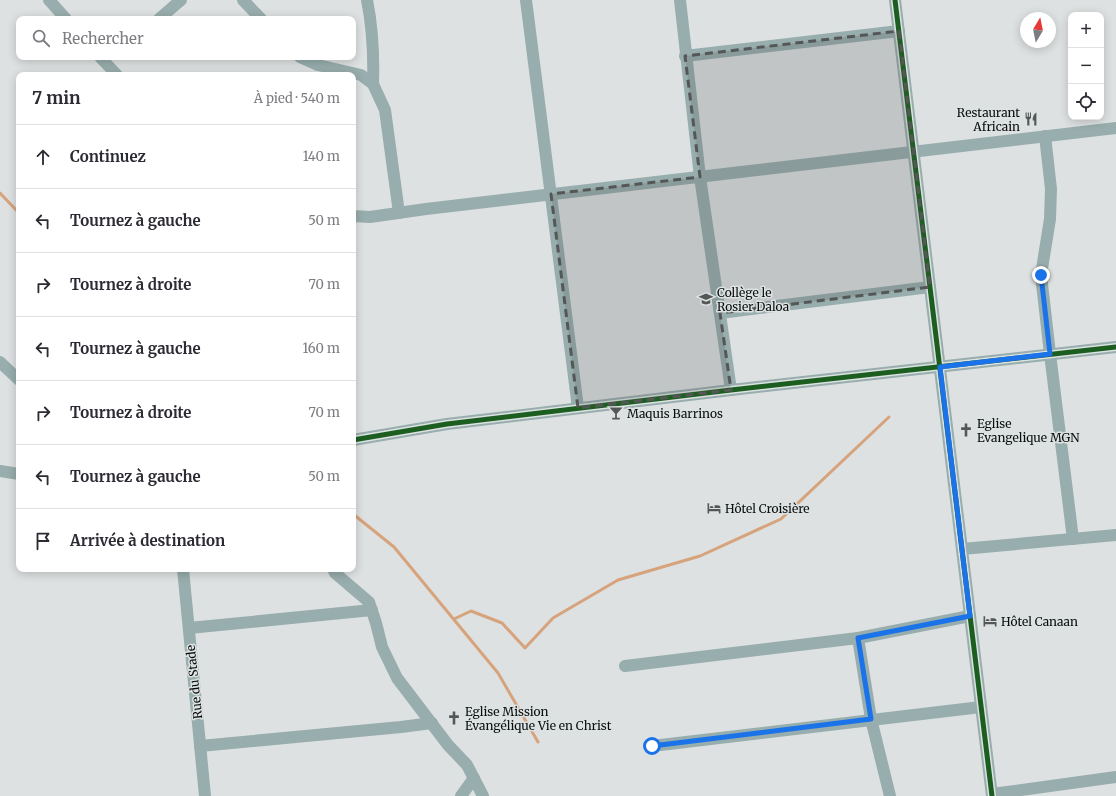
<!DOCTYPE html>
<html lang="fr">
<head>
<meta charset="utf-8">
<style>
  :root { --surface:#fff; --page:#f2f2f3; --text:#2b2b33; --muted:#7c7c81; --line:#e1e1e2 }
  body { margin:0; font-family:Merriweather,serif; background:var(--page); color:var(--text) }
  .controls { position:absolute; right:12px; top:12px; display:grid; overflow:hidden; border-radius:8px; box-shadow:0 2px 10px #0003 }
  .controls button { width:36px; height:36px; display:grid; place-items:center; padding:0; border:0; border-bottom:1px solid var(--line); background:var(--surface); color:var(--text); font:20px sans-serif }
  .compass { position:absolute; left:1020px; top:12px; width:36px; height:36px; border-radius:50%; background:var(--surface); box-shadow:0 2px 10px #0003; rotate:10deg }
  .stop { position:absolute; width:12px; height:12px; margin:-9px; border:3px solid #1a73e8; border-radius:50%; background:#fff }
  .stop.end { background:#1a73e8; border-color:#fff; box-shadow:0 1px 4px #0008 }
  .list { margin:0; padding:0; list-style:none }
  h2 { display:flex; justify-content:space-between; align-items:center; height:52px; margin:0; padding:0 16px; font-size:17px }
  h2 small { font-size:13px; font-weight:400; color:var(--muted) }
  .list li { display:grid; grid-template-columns:26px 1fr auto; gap:12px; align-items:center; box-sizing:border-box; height:64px; padding:0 16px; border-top:1px solid var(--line) }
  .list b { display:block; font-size:15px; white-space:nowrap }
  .list em { font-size:13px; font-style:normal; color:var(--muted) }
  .icon { flex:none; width:22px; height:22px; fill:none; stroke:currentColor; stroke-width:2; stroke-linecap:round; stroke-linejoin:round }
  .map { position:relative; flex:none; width:1116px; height:796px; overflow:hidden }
  .search { position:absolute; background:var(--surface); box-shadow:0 2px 10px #0003; left:16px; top:16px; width:340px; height:44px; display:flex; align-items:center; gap:10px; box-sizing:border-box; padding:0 14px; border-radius:8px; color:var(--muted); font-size:15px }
  .panel { position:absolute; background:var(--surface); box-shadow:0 2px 10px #0003; left:16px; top:72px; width:340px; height:500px; border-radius:8px }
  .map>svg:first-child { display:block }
</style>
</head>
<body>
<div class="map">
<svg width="1116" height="796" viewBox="0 0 1116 796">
  <rect width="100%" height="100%" fill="#dee1e1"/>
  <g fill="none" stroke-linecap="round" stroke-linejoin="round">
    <g stroke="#d6a37c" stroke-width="3">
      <path d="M0,193L19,213"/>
      <path d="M353,514L394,547L498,673L538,742"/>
      <path d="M454,619L471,611L502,623L525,648L553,618L618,580L700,556L781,519L889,417"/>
    </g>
    <g stroke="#98adad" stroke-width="12">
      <path d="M49,0L66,19"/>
      <path d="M243,0L261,19"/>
      <path d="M367,0C373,30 374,54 373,84"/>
      <path d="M526,0L578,408"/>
      <path d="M680,0L700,177L731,390"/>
      <path d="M895,0L992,796"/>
      <path d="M159,19L181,0"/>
      <path d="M685,56L899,31"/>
      <path d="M100,57L117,75"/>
      <path d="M300,57L318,65L361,75L373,84L385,110L399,213"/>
      <path d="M1045,136L1051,189L1050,219L1041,275L1050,354L1073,539"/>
      <path d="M353,216L370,217L426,209L1116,128"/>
      <path d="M720,313L930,287"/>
      <path d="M0,362L19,380"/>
      <path d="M353,440L447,424L731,390L1116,347"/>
      <path d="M0,471L19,474"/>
      <path d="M962,549L1116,535"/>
      <path d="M183,569L205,796"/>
      <path d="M333,569L335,573L369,602L376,623L382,647L397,678L448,745L467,765L483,796"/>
      <path d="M189,628L372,610"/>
      <path d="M858,638L871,719L890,796"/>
      <path d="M625,666L858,638L970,616"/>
      <path d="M200,746L401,727L432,723"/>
      <path d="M652,746L981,707"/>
      <path d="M992,794L1116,777"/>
      <path d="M461,796L474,778"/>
    </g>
    <g stroke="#dde2e2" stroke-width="8">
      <g id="cycleway">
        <path d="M895,0L992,796"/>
        <path d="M353,440L447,424L731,390L1116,347"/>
      </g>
    </g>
    <use href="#cycleway" stroke="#1b5e20" stroke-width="5"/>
  </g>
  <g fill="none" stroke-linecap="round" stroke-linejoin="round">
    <path stroke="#1a73e8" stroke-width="5" d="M652,746L871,719L858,638L970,616L940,367L1050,354L1041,275"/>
  </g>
  <path fill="#555757" fill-opacity="0.2" stroke="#555757" stroke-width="3" stroke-dasharray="8 5" stroke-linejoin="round" d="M899,31L930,287L720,313L731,390L578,408L551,194L700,177L685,56Z"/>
  <defs>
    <g id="restaurant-bare" transform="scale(1.08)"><path d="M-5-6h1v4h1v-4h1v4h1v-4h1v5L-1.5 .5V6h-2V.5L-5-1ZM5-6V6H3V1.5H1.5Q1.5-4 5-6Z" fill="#555757" stroke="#dde2e2" stroke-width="2.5" paint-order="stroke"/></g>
    <g id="school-bare" transform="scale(1.08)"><path d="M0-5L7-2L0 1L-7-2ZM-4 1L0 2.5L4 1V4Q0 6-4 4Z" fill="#555757" stroke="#dde2e2" stroke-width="2.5" paint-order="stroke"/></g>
    <g id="bar-bare" transform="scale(1.08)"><path d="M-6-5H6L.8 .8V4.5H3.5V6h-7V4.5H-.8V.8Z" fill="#555757" stroke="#dde2e2" stroke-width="2.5" paint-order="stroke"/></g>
    <g id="church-bare" transform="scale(1.08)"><path d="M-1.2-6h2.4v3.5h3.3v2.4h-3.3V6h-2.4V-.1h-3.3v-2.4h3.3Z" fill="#555757" stroke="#dde2e2" stroke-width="2.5" paint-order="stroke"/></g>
    <g id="hotel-bare" transform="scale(1.08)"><path d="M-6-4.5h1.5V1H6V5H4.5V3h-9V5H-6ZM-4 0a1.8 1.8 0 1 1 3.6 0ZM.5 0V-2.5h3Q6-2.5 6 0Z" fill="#555757" stroke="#dde2e2" stroke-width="2.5" paint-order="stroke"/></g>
  </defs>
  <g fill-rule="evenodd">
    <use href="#restaurant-bare" x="1031" y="119"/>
    <use href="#school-bare" x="706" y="299"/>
    <use href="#bar-bare" x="616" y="413"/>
    <use href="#church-bare" x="966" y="430"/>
    <use href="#hotel-bare" x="714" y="508"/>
    <use href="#hotel-bare" x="990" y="621"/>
    <use href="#church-bare" x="454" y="718"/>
  </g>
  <g text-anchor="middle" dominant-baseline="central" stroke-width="3" stroke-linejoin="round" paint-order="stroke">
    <g font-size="12" fill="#0b0d0d" stroke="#dde2e2" text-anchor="start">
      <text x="1020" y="112" text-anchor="end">Restaurant<tspan x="1020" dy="14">Africain</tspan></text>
      <text x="717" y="292">Collège le<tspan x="717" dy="14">Rosier Daloa</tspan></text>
      <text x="627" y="413">Maquis Barrinos</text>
      <text x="977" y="423">Eglise<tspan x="977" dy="14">Evangelique MGN</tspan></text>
      <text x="725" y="508">Hôtel Croisière</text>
      <text x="1001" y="621">Hôtel Canaan</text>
      <text x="465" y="711">Eglise Mission<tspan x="465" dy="14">Évangélique Vie en Christ</tspan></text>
    </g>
    <g font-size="12" fill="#0b0d0d" stroke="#dde2e2">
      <text transform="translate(194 682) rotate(-96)">Rue du Stade</text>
    </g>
  </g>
</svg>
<div class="controls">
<button>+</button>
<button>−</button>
<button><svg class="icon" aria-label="locate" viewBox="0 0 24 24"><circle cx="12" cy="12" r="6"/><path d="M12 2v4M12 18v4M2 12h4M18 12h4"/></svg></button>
</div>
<svg class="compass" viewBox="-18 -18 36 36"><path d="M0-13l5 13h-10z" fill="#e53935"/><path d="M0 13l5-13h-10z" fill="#7c7c81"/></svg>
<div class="stop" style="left:652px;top:746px"></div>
<div class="stop end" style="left:1041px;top:275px"></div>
<div class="search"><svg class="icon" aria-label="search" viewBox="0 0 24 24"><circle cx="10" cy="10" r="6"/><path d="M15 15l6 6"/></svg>Rechercher</div>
<section class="panel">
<h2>7 min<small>À pied · 540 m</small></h2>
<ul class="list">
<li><svg class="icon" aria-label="ahead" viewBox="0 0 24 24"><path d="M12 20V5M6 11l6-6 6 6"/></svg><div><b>Continuez</b></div><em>140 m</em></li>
<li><svg class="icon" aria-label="left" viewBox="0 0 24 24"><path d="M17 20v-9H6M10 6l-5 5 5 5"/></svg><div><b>Tournez à gauche</b></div><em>50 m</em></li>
<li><svg class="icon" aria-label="right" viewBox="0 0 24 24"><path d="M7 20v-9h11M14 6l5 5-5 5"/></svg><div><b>Tournez à droite</b></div><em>70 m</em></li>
<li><svg class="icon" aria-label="left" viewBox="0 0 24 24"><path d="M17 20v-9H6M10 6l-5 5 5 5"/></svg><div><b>Tournez à gauche</b></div><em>160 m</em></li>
<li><svg class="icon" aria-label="right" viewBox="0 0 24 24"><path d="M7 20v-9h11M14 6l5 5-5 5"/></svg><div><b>Tournez à droite</b></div><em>70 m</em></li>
<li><svg class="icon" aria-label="left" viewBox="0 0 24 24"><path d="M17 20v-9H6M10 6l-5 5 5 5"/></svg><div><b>Tournez à gauche</b></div><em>50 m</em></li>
<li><svg class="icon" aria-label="arrive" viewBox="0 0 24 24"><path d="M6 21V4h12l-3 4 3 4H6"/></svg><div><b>Arrivée à destination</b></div></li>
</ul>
</section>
</div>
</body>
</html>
